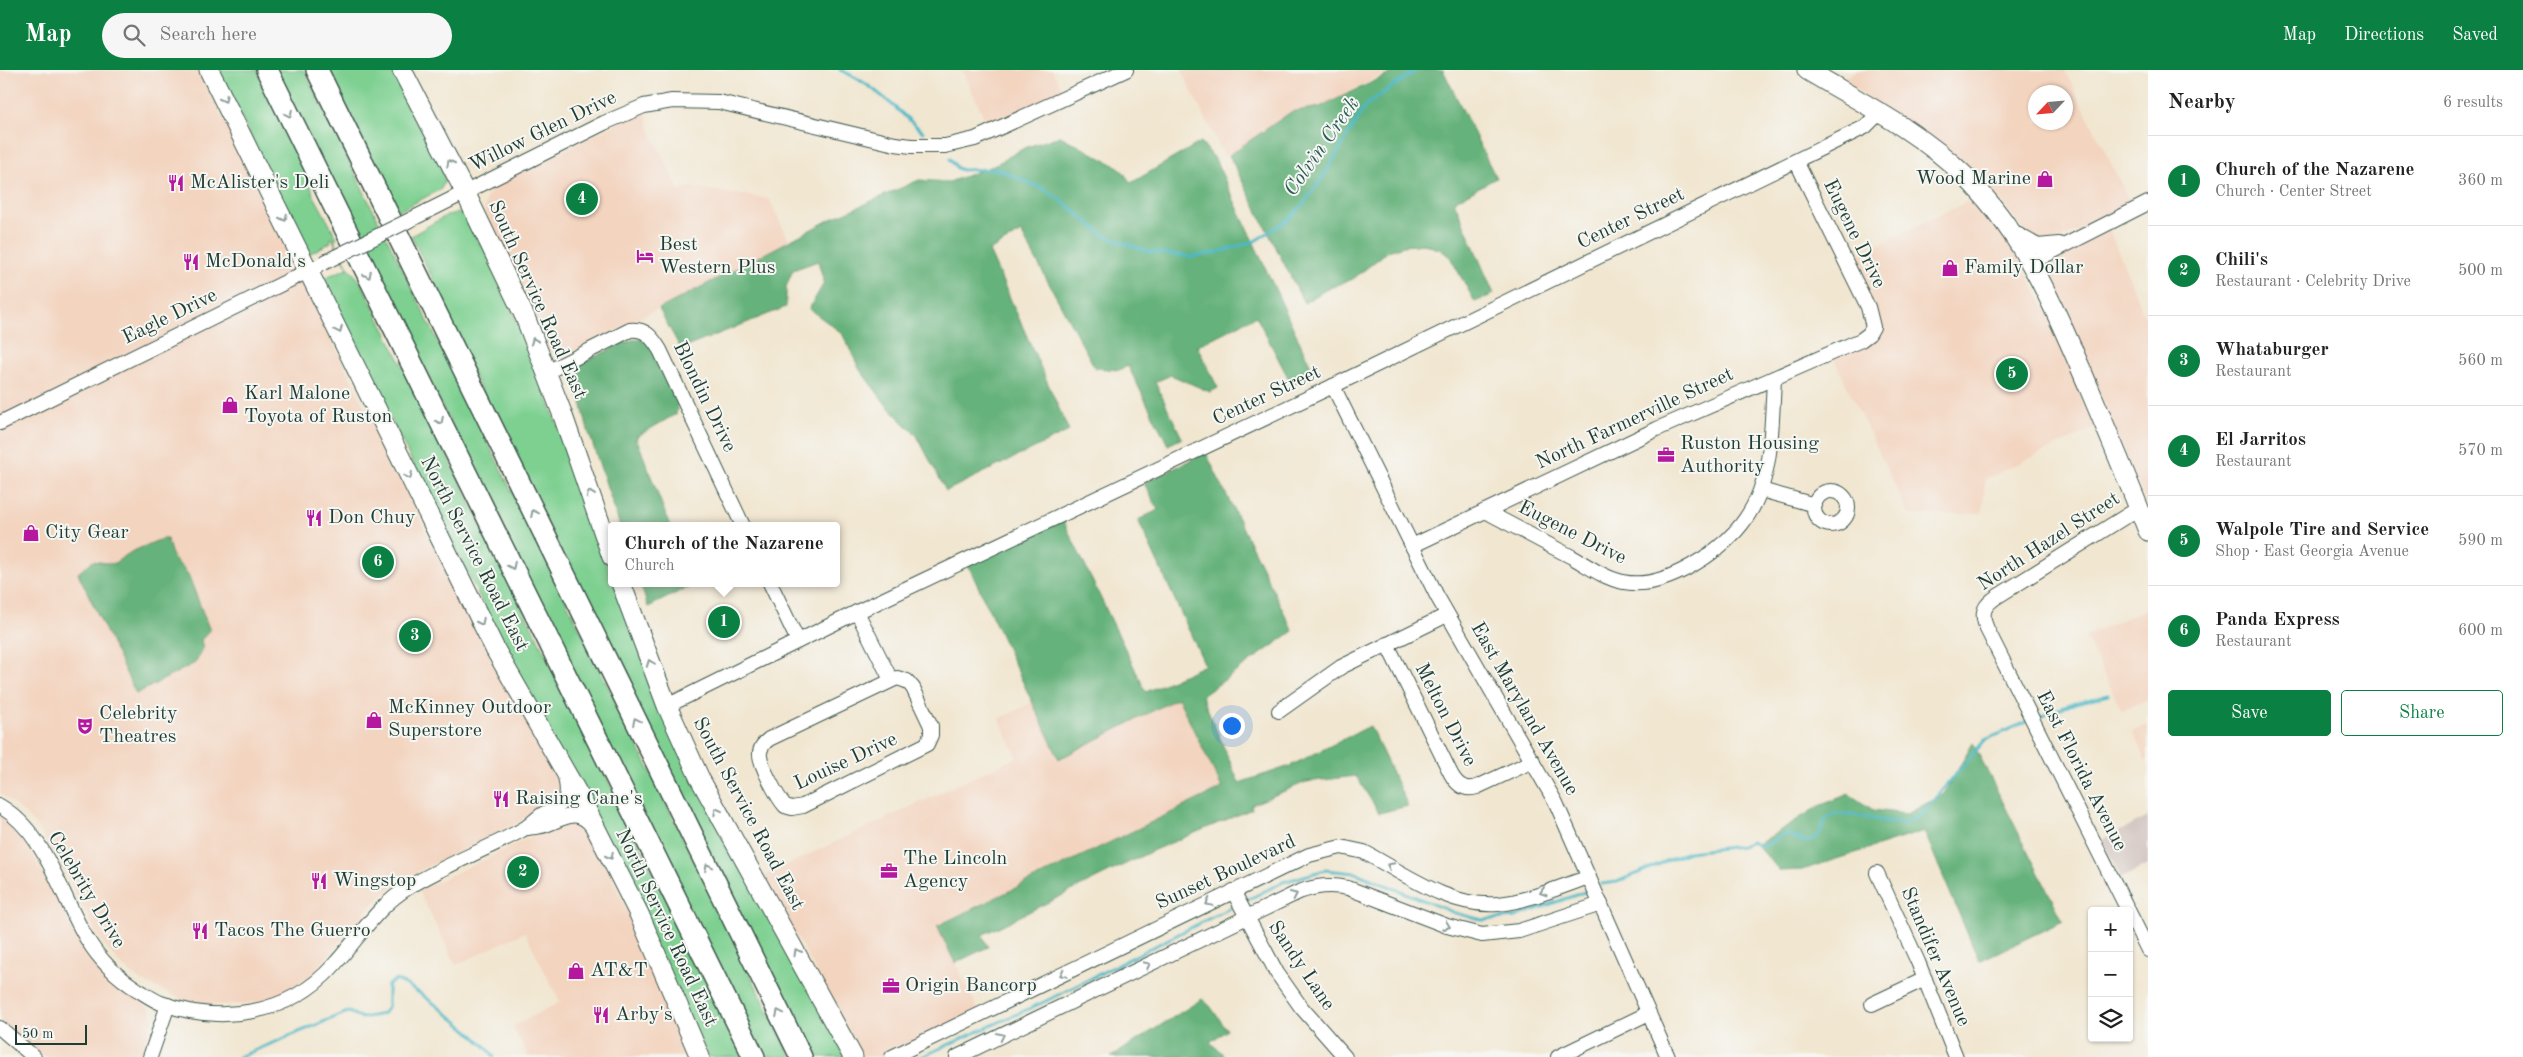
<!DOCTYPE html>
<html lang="en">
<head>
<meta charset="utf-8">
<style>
  :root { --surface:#fff; --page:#f6f6f6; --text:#222; --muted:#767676; --line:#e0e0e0; --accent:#0b8043 }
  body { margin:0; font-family:"Old Standard TT",serif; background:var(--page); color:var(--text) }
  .controls { position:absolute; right:15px; bottom:15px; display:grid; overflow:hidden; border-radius:5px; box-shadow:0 1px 4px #0004 }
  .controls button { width:45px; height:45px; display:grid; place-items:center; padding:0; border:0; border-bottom:1px solid var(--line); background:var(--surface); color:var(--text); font:25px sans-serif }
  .compass { position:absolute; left:2028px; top:15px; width:45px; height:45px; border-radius:50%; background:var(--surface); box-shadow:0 1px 4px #0004; rotate:244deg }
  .scale { position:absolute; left:15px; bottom:12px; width:72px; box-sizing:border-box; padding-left:5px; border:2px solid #1f3d34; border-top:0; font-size:14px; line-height:18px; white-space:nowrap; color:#1f3d34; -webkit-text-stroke:4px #f6f6f2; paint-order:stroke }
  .you { position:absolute; left:1231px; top:655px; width:18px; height:18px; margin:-12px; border:4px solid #fff; border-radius:50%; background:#1a73e8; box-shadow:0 0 0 8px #1a73e833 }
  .badge { display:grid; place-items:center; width:32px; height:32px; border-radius:50%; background:var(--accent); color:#fff; font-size:16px; font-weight:700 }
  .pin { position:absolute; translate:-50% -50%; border:2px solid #fff; box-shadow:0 1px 5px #0006 }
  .popup { position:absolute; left:608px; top:452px; width:232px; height:65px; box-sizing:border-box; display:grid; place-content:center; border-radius:5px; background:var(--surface); filter:drop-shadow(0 1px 4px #0005); font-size:16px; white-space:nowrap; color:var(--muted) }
  .popup b { font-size:19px; color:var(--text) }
  .popup::after { content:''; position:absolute; left:50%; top:100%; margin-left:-10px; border:10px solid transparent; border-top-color:var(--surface) }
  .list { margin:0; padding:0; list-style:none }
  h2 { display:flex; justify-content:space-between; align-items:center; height:65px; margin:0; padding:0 20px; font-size:21px }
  h2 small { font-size:16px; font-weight:400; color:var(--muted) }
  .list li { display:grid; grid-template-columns:32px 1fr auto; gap:15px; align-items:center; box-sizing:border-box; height:90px; padding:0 20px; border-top:1px solid var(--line) }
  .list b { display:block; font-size:19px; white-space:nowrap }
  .list p { margin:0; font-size:16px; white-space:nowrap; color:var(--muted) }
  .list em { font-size:16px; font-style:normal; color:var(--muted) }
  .actions { display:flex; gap:10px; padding:15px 20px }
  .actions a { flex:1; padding:11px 0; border:1px solid var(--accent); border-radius:5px; text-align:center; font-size:18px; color:var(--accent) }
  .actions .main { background:var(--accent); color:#fff }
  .icon { flex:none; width:28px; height:28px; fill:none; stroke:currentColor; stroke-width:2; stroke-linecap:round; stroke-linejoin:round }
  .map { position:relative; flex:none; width:2148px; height:987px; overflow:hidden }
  header { display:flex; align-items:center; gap:30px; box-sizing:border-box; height:70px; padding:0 25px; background:var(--accent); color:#fff }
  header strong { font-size:24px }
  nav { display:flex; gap:28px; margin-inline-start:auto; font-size:18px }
  .search { width:350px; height:45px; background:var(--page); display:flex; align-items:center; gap:12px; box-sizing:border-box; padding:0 18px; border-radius:28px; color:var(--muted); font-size:19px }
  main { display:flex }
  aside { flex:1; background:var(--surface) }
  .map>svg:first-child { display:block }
</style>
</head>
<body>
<header>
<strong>Map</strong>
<div class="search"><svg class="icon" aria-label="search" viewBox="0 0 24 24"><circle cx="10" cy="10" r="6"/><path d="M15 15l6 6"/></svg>Search here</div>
<nav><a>Map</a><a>Directions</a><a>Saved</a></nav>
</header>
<main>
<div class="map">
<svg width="2148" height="987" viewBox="0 0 2148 987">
  <rect width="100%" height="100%" fill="#f6f6f2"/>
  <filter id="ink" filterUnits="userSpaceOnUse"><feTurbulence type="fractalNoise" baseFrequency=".02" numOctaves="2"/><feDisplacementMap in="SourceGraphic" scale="10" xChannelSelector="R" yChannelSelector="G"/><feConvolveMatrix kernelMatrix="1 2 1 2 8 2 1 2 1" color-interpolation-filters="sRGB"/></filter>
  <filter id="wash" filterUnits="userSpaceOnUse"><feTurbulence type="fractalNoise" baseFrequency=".0096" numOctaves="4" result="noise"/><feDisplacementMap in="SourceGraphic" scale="20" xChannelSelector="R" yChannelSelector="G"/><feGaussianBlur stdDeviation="1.12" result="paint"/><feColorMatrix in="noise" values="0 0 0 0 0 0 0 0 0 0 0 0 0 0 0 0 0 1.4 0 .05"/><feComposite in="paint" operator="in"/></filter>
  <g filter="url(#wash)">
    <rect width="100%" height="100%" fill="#f1e6d0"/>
    <g fill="#f3d4bf" fill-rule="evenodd">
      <path d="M0,0H199L427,464L477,563L547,691L561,722V725L547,738L421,800L393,816L369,838L313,904L288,921L263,930L242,934L212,935L187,932L142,911L125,899L100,871L65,803L37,757L23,742L0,723Z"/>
      <path d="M962,0H1052L1064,23L989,58Z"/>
      <path d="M1181,0H1391L1224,86Z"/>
      <path d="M1857,0H2065L2131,134L2059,170L2046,172L2025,163L2001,131L1961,90L1842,10ZM2036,22H2066V52H2036Z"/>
      <path d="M646,43L650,60L679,121L690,117L769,129L790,172L574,281L553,284L548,281L488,147L485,139L487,127L497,114L624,50Z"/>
      <path d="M1974,128L1998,156L2018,186L2050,248L2095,358L1985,409L1983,441L1980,444L1909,445L1833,287L1868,270L1878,263L1881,257L1850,189Z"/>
      <path d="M2109,159L2148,254V437L2045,193L2047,190Z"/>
      <path d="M2148,538V629L2122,641L2085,566Z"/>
      <path d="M1178,627L1222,718L937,855L978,940L882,987L863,986L763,806L1017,687L999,649L1033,632L1059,689Z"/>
      <path d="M2148,655V689L2146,690L2132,661Z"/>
      <path d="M0,746L31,780L76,867L97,896L126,923L150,938L153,949L140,987H43L0,951Z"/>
      <path d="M563,751L579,752L593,774L612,808L695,987H529L512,957L560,932L525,862L456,895L419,821Z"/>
    </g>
    <path fill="#cfc0bb" d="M2148,747V795L2121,808L2102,770Z"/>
    <g fill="#7ed091" stroke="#4e8662">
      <path d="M218,0H257L309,109L313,124L337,168L334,170L348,197L361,212L745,987H709L321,209L348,198L332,168L330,169L331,172L309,184Z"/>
      <path d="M276,0H304L791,987H763Z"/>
      <path d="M323,0H393L441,95L445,110L441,119L399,141Z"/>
      <path d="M458,143L466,147L479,173L483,175L526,272L570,388L611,507L612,513H614L846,987H815L748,861L439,235L433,209L411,166L447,145Z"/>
    </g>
    <g fill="#66b27b" stroke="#427858">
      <path d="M1398,0H1443L1496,108L1454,131L1494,224L1475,232L1450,187L1441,180L1424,174L1403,176L1388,181L1353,209L1327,219L1304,233L1229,85L1291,42L1320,37Z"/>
      <path d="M1060,66L1120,98L1131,113L1201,72L1215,89L1314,303L1292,315L1256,246L1197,276L1218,318L1210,322L1171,305L1155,312L1182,368L1168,375L1128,296L1119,300L1095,298L1021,162L989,181L1069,361L946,421L917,366L888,337L860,300L842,263L809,239L824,213L818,191L793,200L786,217V237L681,279L659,239L831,149L919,110L949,112L993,96L1024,78Z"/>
      <path d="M636,269L649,271L679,330L676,344L636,367L670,456H620L587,357L573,298L620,274Z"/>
      <path d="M1206,383L1293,561L1202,626L1239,713L1290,696L1370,656L1408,736L1379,743L1356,706L1306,712L1251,735L1252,739L1154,780L982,865L988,877L955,893L937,856L1222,718L1178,628L1059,689L968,495L1063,450L1146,622L1205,595L1138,450L1158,440L1144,413Z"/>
      <path d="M161,469H167L173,488L188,504L210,561L201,570L203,579L195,593L136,624L78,503L93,491L113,494L131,482Z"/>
      <path d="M640,513H693V515L648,537Z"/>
      <path d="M1973,673L2063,851L1979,891L1924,761L1802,800L1780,801L1757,775L1819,736L1849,724L1873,740L1907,744L1944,724Z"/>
      <path d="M1202,929L1210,936L1227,960L1210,972L1226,987H1111Z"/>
    </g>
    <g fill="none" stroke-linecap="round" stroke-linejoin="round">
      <g stroke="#4bb8c6" stroke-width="3">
        <path d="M840,0C872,13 897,40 923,62"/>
        <path d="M950,89L957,98L962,100L997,99L1044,119L1062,131L1105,166L1147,181L1191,187L1219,182L1255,171L1289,149L1304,133L1325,104L1366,35L1417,0"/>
        <path d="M2040,647L2075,633L2108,625"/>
        <path d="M1602,814L1617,812L1688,782L1741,776L1752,772L1762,777L1786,764C1802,767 1799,778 1818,766C1823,761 1822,754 1826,749C1839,735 1885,755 1903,753C1910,753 1915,748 1921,745L1985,670L2026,652"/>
        <path d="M1247,830L1283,812L1325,800L1356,803L1455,843L1482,850L1515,847L1587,821"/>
        <path d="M239,987L345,943L349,942L362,948L383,944L388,937V915L395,910C412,913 485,972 494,987"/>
        <path d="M921,987L1044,932L1230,838"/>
      </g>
    </g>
  </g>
  <g filter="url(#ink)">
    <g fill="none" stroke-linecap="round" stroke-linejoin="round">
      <g stroke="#3e564b" stroke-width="16">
        <g id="minor">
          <path d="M426,142L604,53L644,36L672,31L719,32L895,74L912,76H945L975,69L1126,0"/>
          <path d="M2015,163L2038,176L2059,174"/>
          <path d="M2032,192L2148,133"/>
          <path d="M547,302L630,260C645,258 652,267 660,280L743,456"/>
          <path d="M1333,316L1437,526L1556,733L1668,987"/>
          <path d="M0,353L316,197"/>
          <path d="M1761,420L1815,435"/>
          <circle cx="1831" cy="438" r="17"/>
          <path d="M2139,438L1998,526C1984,535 1980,542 1987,559L2148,880"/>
          <path d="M1485,441C1514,456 1543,472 1572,487C1588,496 1604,508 1623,512C1647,517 1670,508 1691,496C1773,449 1770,392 1774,308"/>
          <path d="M1412,476L1657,359L1861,270L1869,264L1873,257L1868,237L1796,91"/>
          <path d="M770,513L798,571"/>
          <path d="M857,542L891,610"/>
          <path d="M1387,574L1451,704C1457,715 1465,721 1477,717L1533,691"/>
          <path d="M897,608L907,611L913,618L931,656V665L927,674L803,736L792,738L785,736C778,728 758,692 760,682C761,676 765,672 769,669Z"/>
          <path d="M667,636L857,542L1333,316L1865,57L1879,43"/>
          <path d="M1279,641L1341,597L1447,545"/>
          <path d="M0,736C47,764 60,825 87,869C99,889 117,907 138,920C145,924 153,930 161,933C221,955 289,945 333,896C359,868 376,837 409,817C445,795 485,780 522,760C530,756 536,748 543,744C551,740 560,737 565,729C569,722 566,714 565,706"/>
          <path d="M528,758C534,757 542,757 548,754C566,747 578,738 592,756"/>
          <path d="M1877,803L1918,892L1956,987"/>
          <path d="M1233,821L1277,903L1301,937L1345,987"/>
          <path d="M1872,934L1925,909"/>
          <path d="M0,958L34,987"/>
          <path d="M150,987L168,935"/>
          <path d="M892,987L1309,785L1341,777L1364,782C1405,804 1450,838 1498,834C1528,831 1560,817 1589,807"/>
          <path d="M957,987L1299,822C1316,816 1330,814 1348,818L1447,856L1482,865L1519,861L1601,834"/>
          <path d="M1558,987L1649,943"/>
        </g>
      </g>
      <g stroke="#3e564b" stroke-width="21">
        <g id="major">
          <path d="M209,0L496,581L582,731L639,844L700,987"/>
          <path d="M402,0L465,122L525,247L562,343L612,487"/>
          <path d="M1807,0C1860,32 1919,61 1964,105C2025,165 2056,240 2089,318C2109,365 2129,413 2148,461"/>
          <path d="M621,513L667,636L700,709L853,987"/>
        </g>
      </g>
      <g stroke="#3e564b" stroke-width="24">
        <g id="highway">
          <path d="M267,0L754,987"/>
          <path d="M317,0L801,987"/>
        </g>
      </g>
      <use href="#minor" stroke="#fff" stroke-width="14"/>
      <use href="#major" stroke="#fff" stroke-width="19"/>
      <use href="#highway" stroke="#fff" stroke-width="21"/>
      <g stroke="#3e564b" stroke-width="16" stroke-linecap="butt">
        <path id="minor-bridge" d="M323,193L426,142"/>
      </g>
      <use href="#minor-bridge" stroke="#fff" stroke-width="14"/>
    </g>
    <defs><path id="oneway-chevron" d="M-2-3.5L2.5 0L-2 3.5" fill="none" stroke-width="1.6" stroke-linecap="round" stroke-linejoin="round" transform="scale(1.25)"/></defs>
    <g stroke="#8f9e9a">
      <use href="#oneway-chevron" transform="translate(224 29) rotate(63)"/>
      <use href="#oneway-chevron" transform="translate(289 44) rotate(64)"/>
      <use href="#oneway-chevron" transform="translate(450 93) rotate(-117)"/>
      <use href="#oneway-chevron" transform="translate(284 148) rotate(63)"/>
      <use href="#oneway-chevron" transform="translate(368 205) rotate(64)"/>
      <use href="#oneway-chevron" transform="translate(339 260) rotate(64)"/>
      <use href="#oneway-chevron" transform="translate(534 271) rotate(-112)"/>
      <use href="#oneway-chevron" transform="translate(440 351) rotate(64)"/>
      <use href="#oneway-chevron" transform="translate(409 406) rotate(64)"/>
      <use href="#oneway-chevron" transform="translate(590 424) rotate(-109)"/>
      <use href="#oneway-chevron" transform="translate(534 443) rotate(-116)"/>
      <use href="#oneway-chevron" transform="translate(512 496) rotate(64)"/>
      <use href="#oneway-chevron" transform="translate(481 552) rotate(63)"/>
      <use href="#oneway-chevron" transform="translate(650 593) rotate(-111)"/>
      <use href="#oneway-chevron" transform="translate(636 651) rotate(-116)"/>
      <use href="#oneway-chevron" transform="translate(717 741) rotate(-118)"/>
      <use href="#oneway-chevron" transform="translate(610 786) rotate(63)"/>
      <use href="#oneway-chevron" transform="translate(1390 796) rotate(-152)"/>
      <use href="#oneway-chevron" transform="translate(708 797) rotate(-116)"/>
      <use href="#oneway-chevron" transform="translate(1543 822) rotate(162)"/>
      <use href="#oneway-chevron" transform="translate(1294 825) rotate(-25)"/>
      <use href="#oneway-chevron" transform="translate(1209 833) rotate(154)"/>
      <use href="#oneway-chevron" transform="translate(1447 856) rotate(20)"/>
      <use href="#oneway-chevron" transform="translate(797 882) rotate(-120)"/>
      <use href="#oneway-chevron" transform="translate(1147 895) rotate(-26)"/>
      <use href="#oneway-chevron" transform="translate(1063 904) rotate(154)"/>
      <use href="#oneway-chevron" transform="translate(779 943) rotate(-116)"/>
      <use href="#oneway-chevron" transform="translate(1001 966) rotate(-26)"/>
    </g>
  </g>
  <defs>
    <g id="shop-bare" transform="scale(1.35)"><path d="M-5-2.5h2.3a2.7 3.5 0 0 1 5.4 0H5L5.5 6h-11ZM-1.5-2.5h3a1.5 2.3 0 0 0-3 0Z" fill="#b5179e" stroke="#f6f6f2" stroke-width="2.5" paint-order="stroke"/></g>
    <g id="restaurant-bare" transform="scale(1.35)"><path d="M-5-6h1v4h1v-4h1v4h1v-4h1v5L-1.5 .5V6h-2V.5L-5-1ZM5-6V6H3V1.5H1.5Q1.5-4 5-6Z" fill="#b5179e" stroke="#f6f6f2" stroke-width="2.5" paint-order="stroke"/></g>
    <g id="hotel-bare" transform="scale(1.35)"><path d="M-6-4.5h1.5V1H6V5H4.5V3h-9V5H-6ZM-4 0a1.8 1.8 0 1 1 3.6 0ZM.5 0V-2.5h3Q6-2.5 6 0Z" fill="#b5179e" stroke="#f6f6f2" stroke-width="2.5" paint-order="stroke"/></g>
    <g id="office-bare" transform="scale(1.35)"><path d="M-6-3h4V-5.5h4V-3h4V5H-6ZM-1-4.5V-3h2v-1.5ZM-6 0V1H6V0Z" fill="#b5179e" stroke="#f6f6f2" stroke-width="2.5" paint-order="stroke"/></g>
    <g id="theatre-bare" transform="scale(1.35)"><path d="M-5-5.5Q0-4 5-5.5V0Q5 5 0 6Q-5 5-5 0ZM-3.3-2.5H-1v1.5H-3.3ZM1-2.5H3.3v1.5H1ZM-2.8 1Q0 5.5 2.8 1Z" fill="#b5179e" stroke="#f6f6f2" stroke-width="2.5" paint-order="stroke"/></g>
  </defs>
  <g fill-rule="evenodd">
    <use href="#shop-bare" x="2045" y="109"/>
    <use href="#restaurant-bare" x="176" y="113"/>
    <use href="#hotel-bare" x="645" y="186"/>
    <use href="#restaurant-bare" x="191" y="192"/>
    <use href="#shop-bare" x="1950" y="198"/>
    <use href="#shop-bare" x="230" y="335"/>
    <use href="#office-bare" x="1666" y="385"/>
    <use href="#restaurant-bare" x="314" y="448"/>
    <use href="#shop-bare" x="31" y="463"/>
    <use href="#shop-bare" x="374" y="650"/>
    <use href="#theatre-bare" x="85" y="656"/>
    <use href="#restaurant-bare" x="501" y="729"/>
    <use href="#office-bare" x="889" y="801"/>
    <use href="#restaurant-bare" x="319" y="811"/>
    <use href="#restaurant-bare" x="200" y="861"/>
    <use href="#shop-bare" x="576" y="901"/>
    <use href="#office-bare" x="891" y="916"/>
    <use href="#restaurant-bare" x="601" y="945"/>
  </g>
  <g text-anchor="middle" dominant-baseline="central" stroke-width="4" stroke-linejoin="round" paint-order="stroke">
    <g font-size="20" fill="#1f3d34" stroke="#f6f6f2">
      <text transform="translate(543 62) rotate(-26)">Willow Glen Drive</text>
      <text transform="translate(1631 149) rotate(-26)">Center Street</text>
      <text transform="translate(1854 164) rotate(64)">Eugene Drive</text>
      <text transform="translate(537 230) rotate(66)">South Service Road East</text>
      <text transform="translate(170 247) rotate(-26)">Eagle Drive</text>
      <text transform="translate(1267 326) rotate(-25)">Center Street</text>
      <text transform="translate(704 327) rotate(64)">Blondin Drive</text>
      <text transform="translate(1635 349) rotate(-25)">North Farmerville Street</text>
      <text transform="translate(1572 463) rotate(27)">Eugene Drive</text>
      <text transform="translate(2049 472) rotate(-33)">North Hazel Street</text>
      <text transform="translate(474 484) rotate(63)">North Service Road East</text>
      <text transform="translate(1524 639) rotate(60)">East Maryland Avenue</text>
      <text transform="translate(1445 645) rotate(63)">Melton Drive</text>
      <text transform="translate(846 692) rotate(-25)">Louise Drive</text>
      <text transform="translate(2081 701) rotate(63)">East Florida Avenue</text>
      <text transform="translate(748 744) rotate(62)">South Service Road East</text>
      <text transform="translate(1226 803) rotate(-25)">Sunset Boulevard</text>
      <text transform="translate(86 820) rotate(59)">Celebrity Drive</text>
      <text transform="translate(666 858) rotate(65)">North Service Road East</text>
      <text transform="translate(1935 887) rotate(67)">Standifer Avenue</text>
      <text transform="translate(1301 896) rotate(56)">Sandy Lane</text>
    </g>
    <g font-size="20" fill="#1f3d34" stroke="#f6f6f2" text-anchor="start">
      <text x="2031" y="109" text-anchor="end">Wood Marine</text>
      <text x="190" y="113">McAlister's Deli</text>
      <text x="659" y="175">Best<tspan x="659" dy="23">Western Plus</tspan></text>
      <text x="205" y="192">McDonald's</text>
      <text x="1964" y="198">Family Dollar</text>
      <text x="244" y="324">Karl Malone<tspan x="244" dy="23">Toyota of Ruston</tspan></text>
      <text x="1680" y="374">Ruston Housing<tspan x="1680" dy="23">Authority</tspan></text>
      <text x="328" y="448">Don Chuy</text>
      <text x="45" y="463">City Gear</text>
      <text x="388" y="638">McKinney Outdoor<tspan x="388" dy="23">Superstore</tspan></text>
      <text x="99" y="644">Celebrity<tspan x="99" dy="23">Theatres</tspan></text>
      <text x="515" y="729">Raising Cane's</text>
      <text x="903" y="789">The Lincoln<tspan x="903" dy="23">Agency</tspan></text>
      <text x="333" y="811">Wingstop</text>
      <text x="214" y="861">Tacos The Guerro</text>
      <text x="590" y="901">AT&amp;T</text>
      <text x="905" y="916">Origin Bancorp</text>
      <text x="615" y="945">Arby's</text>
    </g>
    <g font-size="21" font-style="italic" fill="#2a5c58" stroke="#f6f6f2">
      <text transform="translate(1322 77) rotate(-55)">Colvin Creek</text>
    </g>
  </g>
</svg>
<div class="controls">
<button>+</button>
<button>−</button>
<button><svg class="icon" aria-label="layers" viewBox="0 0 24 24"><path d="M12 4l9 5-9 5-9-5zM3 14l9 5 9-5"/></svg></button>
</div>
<svg class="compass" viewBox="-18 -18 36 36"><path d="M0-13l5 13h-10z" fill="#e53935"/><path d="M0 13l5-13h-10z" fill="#767676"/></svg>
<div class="scale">50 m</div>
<div class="you"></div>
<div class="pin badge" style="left:724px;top:552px">1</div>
<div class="popup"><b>Church of the Nazarene</b>Church</div>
<div class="pin badge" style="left:523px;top:802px">2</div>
<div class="pin badge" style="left:415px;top:566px">3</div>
<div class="pin badge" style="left:582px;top:129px">4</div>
<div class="pin badge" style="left:2012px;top:304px">5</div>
<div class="pin badge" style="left:378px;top:492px">6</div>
</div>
<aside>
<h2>Nearby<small>6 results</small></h2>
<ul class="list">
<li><span class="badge">1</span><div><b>Church of the Nazarene</b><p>Church · Center Street</p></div><em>360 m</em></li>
<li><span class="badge">2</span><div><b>Chili's</b><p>Restaurant · Celebrity Drive</p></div><em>500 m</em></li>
<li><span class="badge">3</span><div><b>Whataburger</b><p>Restaurant</p></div><em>560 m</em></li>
<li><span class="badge">4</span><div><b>El Jarritos</b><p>Restaurant</p></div><em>570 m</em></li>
<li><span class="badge">5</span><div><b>Walpole Tire and Service</b><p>Shop · East Georgia Avenue</p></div><em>590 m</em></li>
<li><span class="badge">6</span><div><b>Panda Express</b><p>Restaurant</p></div><em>600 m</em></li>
</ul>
<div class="actions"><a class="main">Save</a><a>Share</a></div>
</aside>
</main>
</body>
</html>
